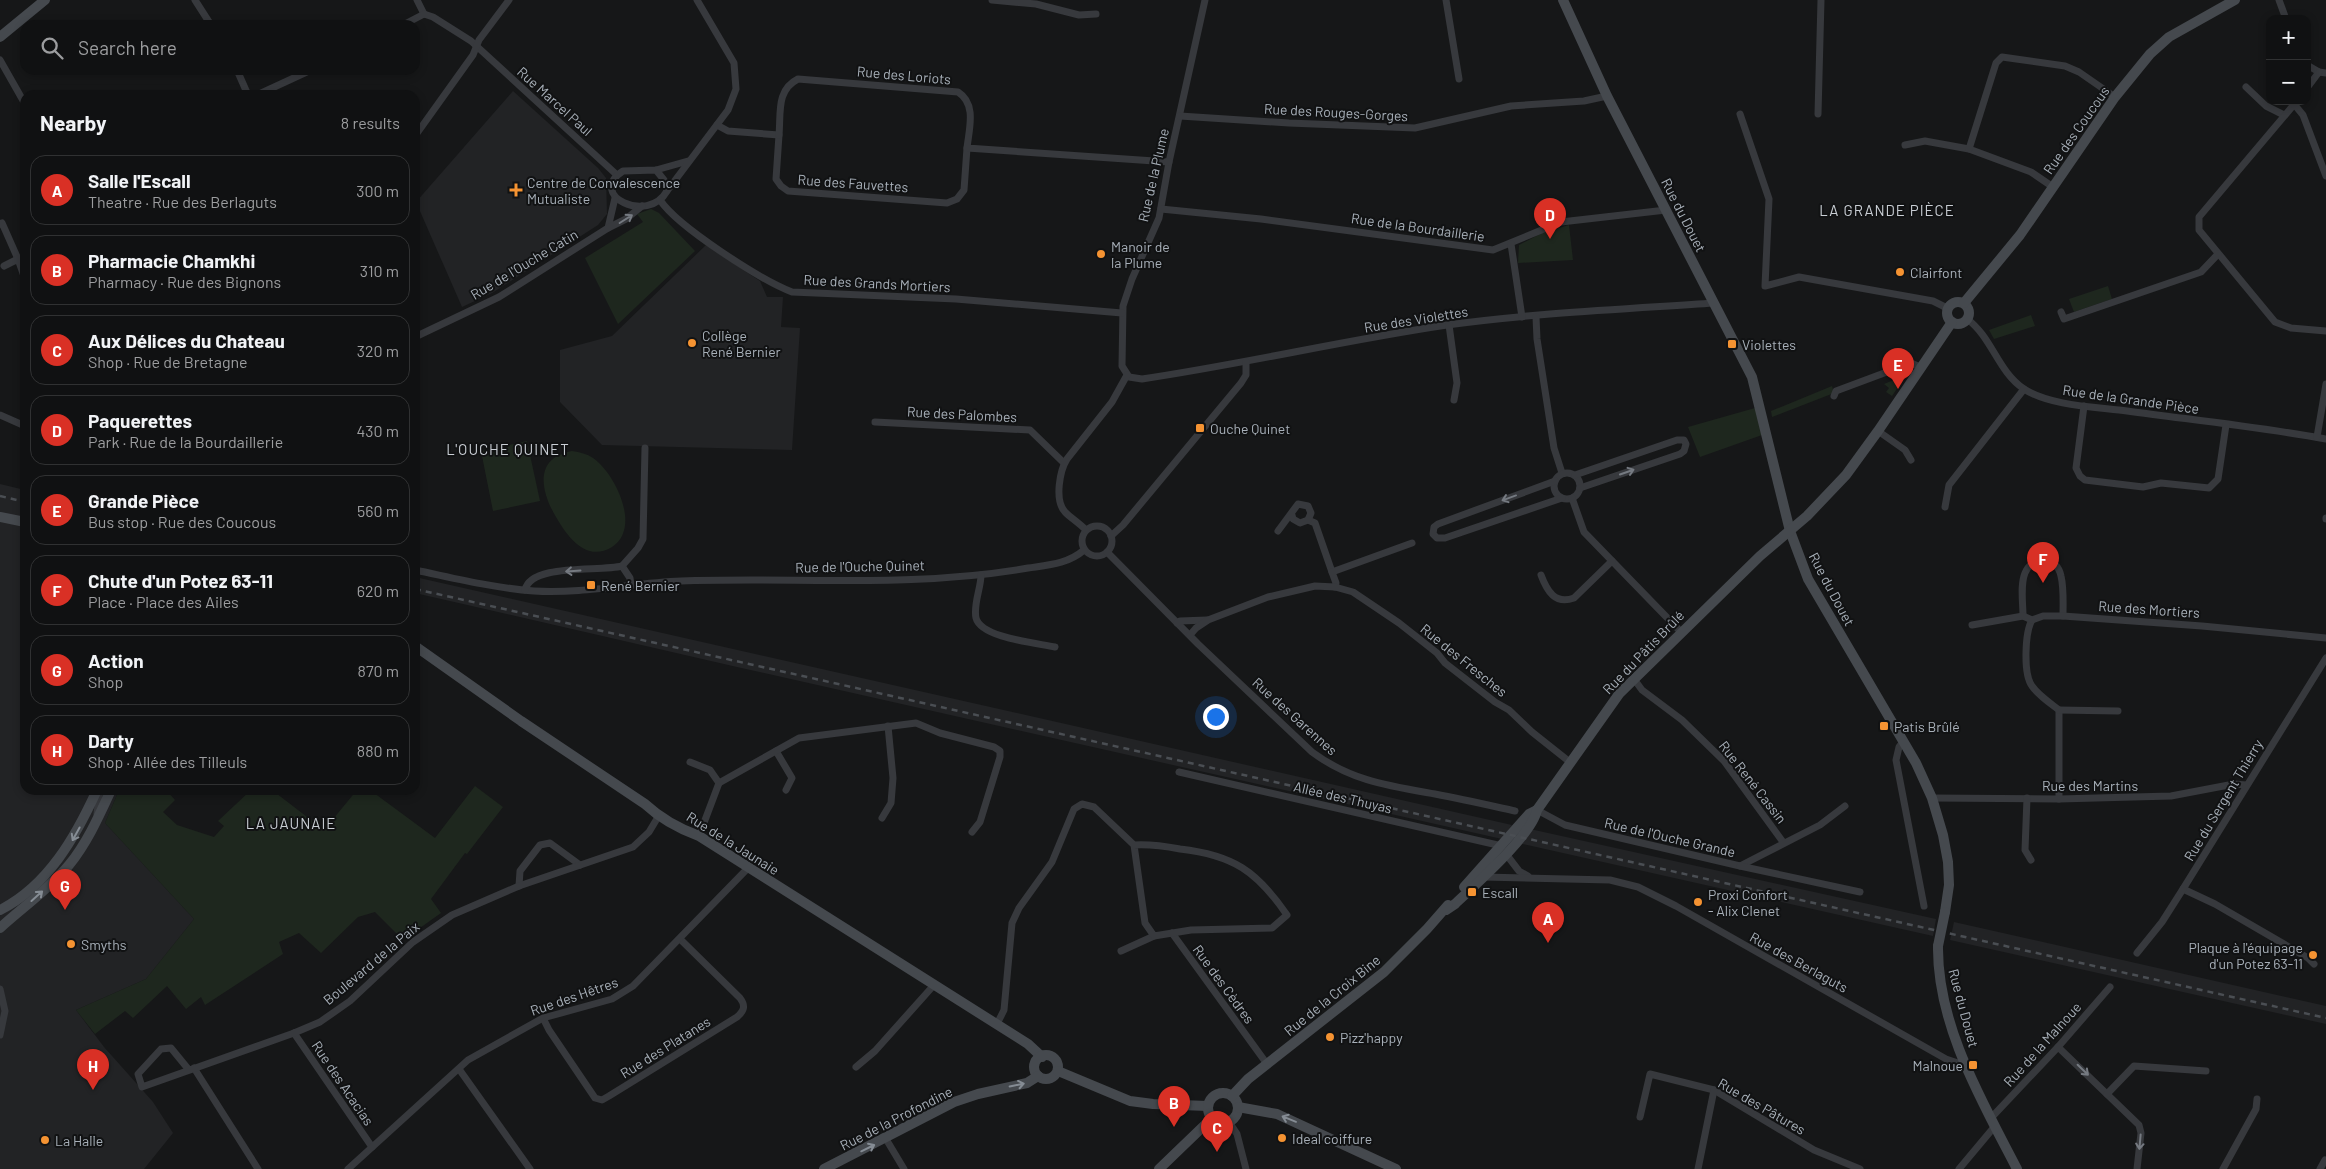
<!DOCTYPE html>
<html lang="en">
<head>
<meta charset="utf-8">
<style>
  :root { --surface:#101112; --page:#1e1f20; --text:#f1f3f6; --muted:#9c9d9f; --line:#303132; --accent:#d93025 }
  body { margin:0; font-family:Barlow,sans-serif; background:var(--page); color:var(--text) }
  .controls { position:absolute; right:15px; top:15px; display:grid; overflow:hidden; border-radius:10px; box-shadow:0 2px 8px #0003 }
  .controls button { width:45px; height:45px; display:grid; place-items:center; padding:0; border:0; border-bottom:1px solid var(--line); background:var(--surface); color:var(--text); font:25px sans-serif }
  .you { position:absolute; left:1215px; top:716px; width:18px; height:18px; margin:-12px; border:4px solid #fff; border-radius:50%; background:#1a73e8; box-shadow:0 0 0 8px #1a73e833 }
  .badge { display:grid; place-items:center; width:32px; height:32px; border-radius:50%; background:var(--accent); color:#fff; font-size:16px; font-weight:700 }
  .pin { position:absolute; translate:-50% -41px; filter:drop-shadow(0 1px 2px #0008) }
  .pin::after { content:''; position:absolute; top:26px; width:18px; height:15px; background:inherit; clip-path:polygon(0 0,100% 0,50% 100%) }
  .list { margin:0; padding:0; list-style:none }
  h2 { display:flex; justify-content:space-between; align-items:center; height:65px; margin:0; padding:0 20px; font-size:21px }
  h2 small { font-size:16px; font-weight:400; color:var(--muted) }
  .list li { display:grid; grid-template-columns:32px 1fr auto; gap:15px; align-items:center; box-sizing:border-box; height:70px; margin:0 10px 10px; padding:0 10px; border:1px solid var(--line); border-radius:15px }
  .list b { display:block; font-size:19px; white-space:nowrap }
  .list p { margin:0; font-size:16px; white-space:nowrap; color:var(--muted) }
  .list em { font-size:16px; font-style:normal; color:var(--muted) }
  .icon { flex:none; width:28px; height:28px; fill:none; stroke:currentColor; stroke-width:2; stroke-linecap:round; stroke-linejoin:round }
  .map { position:relative; flex:none; width:2326px; height:1169px; overflow:hidden }
  .search { position:absolute; background:var(--surface); box-shadow:0 2px 8px #0003; left:20px; top:20px; width:400px; height:55px; display:flex; align-items:center; gap:12px; box-sizing:border-box; padding:0 18px; border-radius:15px; color:var(--muted); font-size:19px }
  .panel { position:absolute; background:var(--surface); box-shadow:0 2px 8px #0003; left:20px; top:90px; width:400px; height:705px; border-radius:15px }
  .map>svg:first-child { display:block }
</style>
</head>
<body>
<div class="map">
<svg width="2326" height="1169" viewBox="0 0 2326 1169">
  <rect width="100%" height="100%" fill="#161718"/>
  <g fill="#222325">
    <path d="M513,91L598,168L606,178L607,214L598,225L492,293L462,307L416,202Z"/>
    <path d="M706,245L760,281L767,297H783L781,327L800,328L792,450L602,445L560,402V350L612,336Z"/>
    <path d="M0,484L25,490V790H119L105,823L194,919L146,979L76,1010L104,1047L153,1102L173,1133L144,1169H0Z"/>
    <path d="M415,577L1512,825L1502,839L737,667L415,593Z"/>
    <path d="M1530,829L1936,919L1933,936L1518,843Z"/>
    <path d="M1954,922L2326,1006V1024L1950,940Z"/>
  </g>
  <g fill="#1e271e">
    <path d="M651,209L659,213L695,251L618,324L585,258L643,222L637,214Z"/>
    <path d="M1569,225L1573,260L1518,263L1519,245L1542,233Z"/>
    <path d="M2108,286L2112,299L2074,312L2069,299Z"/>
    <path d="M2031,315L2035,326L1994,339L1989,330Z"/>
    <path d="M1906,369L1909,371L1892,396L1886,392L1889,388L1884,384L1896,379L1894,373Z"/>
    <path d="M1832,386L1834,393L1772,417L1771,411Z"/>
    <path d="M1755,408L1762,435L1700,457L1688,427Z"/>
    <path d="M527,441L540,501L493,511L481,451Z"/>
    <path d="M572,451C580,452 587,454 593,458C615,473 642,528 612,547C586,563 567,536 556,517C541,492 533,458 572,451Z"/>
    <path d="M475,786L503,807L467,854L465,853L431,899L441,913L403,940L375,912L358,917L321,953L299,933L279,942L283,954L205,1005L201,997L186,1009L167,986L133,1018L125,1011L95,1034L76,1010L146,979L194,919L105,823L119,790H166L175,800L163,812L177,825L214,837L224,826L218,821L251,790H272L324,830L357,790H370L435,838Z"/>
  </g>
  <g fill="none" stroke-linecap="round" stroke-linejoin="round">
    <g stroke="#37393d" stroke-width="7">
      <path d="M195,0L211,25"/>
      <path d="M417,0L424,14"/>
      <path d="M992,0L1036,4L1079,15L1096,14"/>
      <path d="M1205,0L1169,162L1159,218L1132,279L1123,306L1122,366L1129,377L1142,379C1244,364 1345,340 1447,325C1535,313 1625,309 1714,303"/>
      <path d="M1446,0L1459,79"/>
      <path d="M2279,0L2286,19"/>
      <path d="M403,25L424,14L433,17L471,41L617,175"/>
      <path d="M0,60L25,104"/>
      <path d="M2307,65L2319,72L2326,73"/>
      <path d="M237,70L248,95"/>
      <path d="M2246,87L2266,106L2284,115"/>
      <path d="M2307,88L2319,72"/>
      <path d="M257,95L311,70"/>
      <path d="M2297,101L2199,217V230L2275,322L2291,328L2326,331"/>
      <path d="M2294,104L2303,115L2326,176"/>
      <path d="M1740,114L1769,199L1765,286L1799,277L1933,301L1947,308"/>
      <path d="M1818,114L1821,0"/>
      <path d="M1180,116L1289,123L1415,128L1511,106L1584,101L1607,96"/>
      <path d="M717,125L728,131L779,135L776,179L781,186L788,191L947,203L957,199L964,190L967,148"/>
      <path d="M779,135C781,113 776,90 798,79L958,92C977,104 969,129 967,148L1169,162"/>
      <path d="M415,136L473,55L479,40L509,0"/>
      <path d="M1905,145L1925,141L1969,149L2031,172L2053,187"/>
      <path d="M1969,149L1996,63L2002,57L2065,66L2079,72L2115,97"/>
      <path d="M656,170L664,180L667,191C648,225 586,195 623,171L656,170L688,161"/>
      <path d="M667,191L728,110L736,89L734,63L697,0"/>
      <path d="M660,200C678,227 761,280 792,292L956,299L1122,313"/>
      <path d="M1161,209L1261,219L1493,250L1561,222L1666,210"/>
      <path d="M0,224L2,223L18,259"/>
      <path d="M608,228L615,198"/>
      <path d="M1511,244L1522,317"/>
      <path d="M4,266L18,259L25,279"/>
      <path d="M2061,312L2064,319L2201,272L2218,254"/>
      <path d="M1536,317L1537,339L1554,448L1562,473"/>
      <path d="M1967,319C1992,337 1998,372 2024,389C2050,406 2096,407 2127,411C2193,420 2260,427 2326,439"/>
      <path d="M1449,325L1457,383L1454,400"/>
      <path d="M415,337L499,297L608,228L626,219L642,206"/>
      <path d="M1834,396L1836,391L1911,363L1920,367"/>
      <path d="M2084,406L2076,468L2080,476L2085,480L2143,487L2161,483L2209,488L2218,479L2226,425"/>
      <path d="M0,415L25,426"/>
      <path d="M875,422L1030,430L1064,463"/>
      <path d="M1878,431L1905,450L1911,460"/>
      <path d="M2317,437L2326,384"/>
      <circle cx="1567" cy="486" r="13"/>
      <path d="M1575,475L1677,440H1684L1686,444L1684,451L1680,454L1580,488"/>
      <path d="M1555,481L1438,524L1434,527L1433,534L1437,538H1445L1562,498"/>
      <path d="M1572,498L1584,532L1681,632"/>
      <path d="M1945,507L1949,485L2024,389"/>
      <path d="M2326,519V518"/>
      <path d="M1308,520L1315,523L1332,572"/>
      <circle cx="1097" cy="541" r="15"/>
      <path d="M1086,530C1079,523 1071,518 1065,512C1054,500 1060,470 1067,459L1112,402L1127,375"/>
      <path d="M1278,531L1298,504L1308,506L1311,513L1308,520L1300,523L1293,519L1292,515"/>
      <path d="M1111,536L1123,525L1241,383L1246,375V362"/>
      <path d="M1107,552L1198,644L1312,752C1351,781 1389,786 1435,794C1462,799 1488,805 1515,811"/>
      <path d="M622,566L630,578L631,585"/>
      <path d="M415,570C454,578 494,588 534,591C583,594 632,583 681,581C796,577 914,588 1028,568C1048,565 1068,564 1084,550"/>
      <path d="M981,575C981,588 973,605 976,618C981,638 1037,643 1055,647"/>
      <path d="M1541,575C1547,591 1555,605 1574,598L1612,561"/>
      <path d="M1335,587L1336,583L1332,572L1412,543"/>
      <path d="M525,590C531,563 599,572 622,566L638,548L643,539L645,448"/>
      <path d="M2023,616C2023,603 2020,585 2025,573C2033,554 2057,556 2061,576C2064,589 2063,603 2063,616"/>
      <path d="M2032,620C2025,632 2023,674 2032,686C2038,695 2050,703 2059,710V799"/>
      <path d="M1177,623L1180,621L1207,620"/>
      <path d="M1972,625L2023,616L2032,620L2043,616H2063L2202,626L2326,638"/>
      <path d="M1190,635L1196,628L1208,620L1268,597L1315,586L1335,587L1353,592L1399,623L1437,653L1445,663L1495,702L1509,710L1532,732L1571,763"/>
      <path d="M1634,679L1642,690L1682,720L1724,761L1783,842"/>
      <path d="M2059,710L2118,711"/>
      <path d="M1903,742L1899,747L1896,760L1924,906"/>
      <path d="M776,751L792,778L786,790"/>
      <path d="M690,762L710,770L719,783"/>
      <path d="M1179,772L1502,846"/>
      <path d="M1932,798L2059,799L2171,796L2234,784L2246,785"/>
      <path d="M2027,798L2025,850L2031,860"/>
      <path d="M1537,810L1565,825L1740,866L1820,825L1845,806"/>
      <path d="M97,814L100,790"/>
      <path d="M882,818L891,803L893,778L888,726"/>
      <path d="M699,836L719,783L799,738L916,723L940,733L994,747L1000,751V757L980,822L972,832"/>
      <path d="M1506,854L1519,871L1528,876"/>
      <path d="M1740,866L1860,892"/>
      <path d="M1483,877L1610,880L1638,887L1676,906L1946,1059L1958,1063L1964,1062"/>
      <path d="M519,886L520,871L540,845L550,843L580,865"/>
      <path d="M2183,889L2215,904L2308,958L2314,964"/>
      <path d="M1172,933L1267,1064"/>
      <path d="M1121,951L1154,936"/>
      <path d="M2137,953L2162,922L2183,889L2326,658"/>
      <path d="M0,989L5,1011L0,1035"/>
      <path d="M543,1018L549,1030L595,1098L602,1100L609,1096L737,1017C744,1011 746,1006 740,998L680,939"/>
      <path d="M997,1024L1004,1010L1012,923L1019,908L1052,862L1074,809L1082,804L1094,807L1134,845L1145,923L1154,936L1191,930L1272,928L1287,915C1257,871 1233,855 1180,849C1164,846 1150,844 1134,845"/>
      <path d="M294,1033L372,1147"/>
      <path d="M2058,1047L2139,1125L2141,1133L2137,1169"/>
      <path d="M856,1067L875,1051L934,985"/>
      <path d="M194,1068L258,1169"/>
      <path d="M459,1069L530,1169"/>
      <path d="M189,1070L171,1048L161,1049L138,1074L142,1087L294,1033L320,1022L350,1001L413,942L452,915L519,886L633,847L649,832L658,817"/>
      <path d="M2107,1094L2134,1066L2206,1071"/>
      <path d="M1640,1117L1650,1074L1714,1090L1814,1150L1860,1169"/>
      <path d="M1991,1118L2058,1047L2110,987"/>
      <path d="M1229,1122L1237,1134L1246,1169"/>
      <path d="M886,1139L904,1169"/>
      <path d="M348,1169L468,1060L543,1018L612,999L633,986L748,868"/>
      <path d="M1698,1169L1714,1090"/>
      <path d="M1959,1169L1995,1126"/>
      <path d="M2223,1169L2256,1109L2257,1099"/>
      <path d="M2320,1169L2325,1160"/>
    </g>
    <g stroke="#45494e" stroke-width="10">
      <path d="M1563,0L1607,96L1752,377L1790,531L1808,579L1916,763L1932,798L1943,835L1948,862L1949,885L1945,912"/>
      <path d="M0,37L45,0"/>
      <circle cx="1958" cy="313" r="11"/>
      <path d="M1964,303L2020,235L2115,97L2150,54L2169,37L2235,0"/>
      <path d="M0,517L25,522"/>
      <path d="M415,646L521,721L645,804C660,818 680,829 699,836L1028,1044L1042,1057"/>
      <path d="M1464,887L1529,814L1537,810"/>
      <path d="M0,910C48,886 76,836 97,790"/>
      <path d="M1446,910L1455,904C1475,885 1532,835 1537,810L1619,694L1760,556L1807,516L1846,475L1878,431L1952,322"/>
      <path d="M0,928C23,907 49,889 69,865C87,843 99,816 111,790"/>
      <path d="M1938,946C1937,1025 1982,1101 2017,1169"/>
      <circle cx="1046" cy="1067" r="12"/>
      <path d="M1058,1071L1130,1101L1153,1104L1208,1106"/>
      <circle cx="1223" cy="1108" r="15"/>
      <path d="M1232,1096L1248,1079L1384,972L1427,929L1448,905"/>
      <path d="M1238,1107L1277,1114L1396,1169"/>
      <path d="M824,1169L954,1102L978,1094L1027,1083L1038,1076"/>
      <path d="M1159,1169L1212,1118"/>
    </g>
    <g stroke="#4a4e53" stroke-width="2.5" stroke-dasharray="6 5" stroke-linecap="butt">
      <path d="M0,496L25,502"/>
      <path d="M415,589L2326,1018"/>
    </g>
    <path stroke="#45494e" stroke-width="10" d="M1938,946L1945,912"/>
  </g>
  <defs><path id="oneway-shaft" d="M-6 0H5M1.5-3L5.5 0L1.5 3" fill="none" stroke-width="1.6" stroke-linecap="round" stroke-linejoin="round" transform="scale(1.25)"/></defs>
  <g stroke="#757a81">
    <use href="#oneway-shaft" transform="translate(626 219) rotate(-32)"/>
    <use href="#oneway-shaft" transform="translate(1627 472) rotate(-19)"/>
    <use href="#oneway-shaft" transform="translate(1509 498) rotate(160)"/>
    <use href="#oneway-shaft" transform="translate(573 571) rotate(176)"/>
    <use href="#oneway-shaft" transform="translate(2083 1070) rotate(44)"/>
    <use href="#oneway-shaft" transform="translate(2140 1142) rotate(95)"/>
  </g>
  <g stroke="#858c94">
    <use href="#oneway-shaft" transform="translate(76 834) rotate(119)"/>
    <use href="#oneway-shaft" transform="translate(37 896) rotate(-42)"/>
    <use href="#oneway-shaft" transform="translate(1017 1085) rotate(-12)"/>
    <use href="#oneway-shaft" transform="translate(1289 1119) rotate(-158)"/>
    <use href="#oneway-shaft" transform="translate(868 1148) rotate(-26)"/>
  </g>
  <g fill="#f59332" stroke="#111213" stroke-width="2">
    <path d="M513.5 182.5h5v5h5v5h-5v5h-5v-5h-5v-5h5z"/>
    <circle cx="1101" cy="254" r="5"/>
    <circle cx="1900" cy="272" r="5"/>
    <circle cx="692" cy="343" r="5"/>
    <rect x="1727" y="339" width="10" height="10" rx="2.5"/>
    <rect x="1195" y="423" width="10" height="10" rx="2.5"/>
    <rect x="586" y="580" width="10" height="10" rx="2.5"/>
    <rect x="1879" y="721" width="10" height="10" rx="2.5"/>
    <rect x="1467" y="887" width="10" height="10" rx="2.5"/>
    <circle cx="1698" cy="902" r="5"/>
    <circle cx="71" cy="944" r="5"/>
    <circle cx="2313" cy="955" r="5"/>
    <circle cx="1330" cy="1037" r="5"/>
    <rect x="1968" y="1060" width="10" height="10" rx="2.5"/>
    <circle cx="1282" cy="1138" r="5"/>
    <circle cx="45" cy="1140" r="5"/>
  </g>
  <g text-anchor="middle" dominant-baseline="central" stroke-width="4" stroke-linejoin="round" paint-order="stroke">
    <g font-size="14" fill="#a8b0b9" stroke="#111213">
      <text transform="translate(904 75) rotate(5)">Rue des Loriots</text>
      <text transform="translate(555 101) rotate(42)">Rue Marcel Paul</text>
      <text transform="translate(1336 112) rotate(3)">Rue des Rouges-Gorges</text>
      <text transform="translate(2076 130) rotate(-55)">Rue des Coucous</text>
      <text transform="translate(1153 175) rotate(-77)">Rue de la Plume</text>
      <text transform="translate(853 183) rotate(4)">Rue des Fauvettes</text>
      <text transform="translate(1684 215) rotate(63)">Rue du Douet</text>
      <text transform="translate(1418 227) rotate(8)">Rue de la Bourdaillerie</text>
      <text transform="translate(524 264) rotate(-31)">Rue de l'Ouche Catin</text>
      <text transform="translate(877 283) rotate(3)">Rue des Grands Mortiers</text>
      <text transform="translate(1416 319) rotate(-9)">Rue des Violettes</text>
      <text transform="translate(2131 399) rotate(8)">Rue de la Grande Pièce</text>
      <text transform="translate(962 414) rotate(3)">Rue des Palombes</text>
      <text transform="translate(860 566) rotate(-1)">Rue de l'Ouche Quinet</text>
      <text transform="translate(1832 589) rotate(62)">Rue du Douet</text>
      <text transform="translate(2149 609) rotate(4)">Rue des Mortiers</text>
      <text transform="translate(1643 652) rotate(-46)">Rue du Pâtis Brûlé</text>
      <text transform="translate(1464 660) rotate(39)">Rue des Fresches</text>
      <text transform="translate(1295 716) rotate(42)">Rue des Garennes</text>
      <text transform="translate(1753 782) rotate(52)">Rue René Cassin</text>
      <text x="2090" y="785">Rue des Martins</text>
      <text transform="translate(1343 797) rotate(13)">Allée des Thuyas</text>
      <text transform="translate(2223 800) rotate(-59)">Rue du Sergent Thierry</text>
      <text transform="translate(1670 837) rotate(13)">Rue de l'Ouche Grande</text>
      <text transform="translate(733 843) rotate(32)">Rue de la Jaunaie</text>
      <text transform="translate(1799 962) rotate(29)">Rue des Berlaguts</text>
      <text transform="translate(371 963) rotate(-40)">Boulevard de la Paix</text>
      <text transform="translate(1224 984) rotate(54)">Rue des Cèdres</text>
      <text transform="translate(1332 995) rotate(-39)">Rue de la Croix Bine</text>
      <text transform="translate(574 996) rotate(-19)">Rue des Hêtres</text>
      <text transform="translate(1964 1008) rotate(75)">Rue du Douet</text>
      <text transform="translate(2042 1044) rotate(-48)">Rue de la Malnoue</text>
      <text transform="translate(665 1047) rotate(-32)">Rue des Platanes</text>
      <text transform="translate(343 1083) rotate(56)">Rue des Acacias</text>
      <text transform="translate(1762 1106) rotate(30)">Rue des Pâtures</text>
      <text transform="translate(896 1118) rotate(-27)">Rue de la Profondine</text>
    </g>
    <g font-size="14" fill="#a8b0b9" stroke="#111213" text-anchor="start">
      <text x="527" y="182">Centre de Convalescence<tspan x="527" dy="16">Mutualiste</tspan></text>
      <text x="1111" y="246">Manoir de<tspan x="1111" dy="16">la Plume</tspan></text>
      <text x="1910" y="272">Clairfont</text>
      <text x="702" y="335">Collège<tspan x="702" dy="16">René Bernier</tspan></text>
      <text x="1742" y="344">Violettes</text>
      <text x="1210" y="428">Ouche Quinet</text>
      <text x="601" y="585">René Bernier</text>
      <text x="1894" y="726">Patis Brûlé</text>
      <text x="1482" y="892">Escall</text>
      <text x="1708" y="894">Proxi Confort<tspan x="1708" dy="16">- Alix Clenet</tspan></text>
      <text x="81" y="944">Smyths</text>
      <text x="2303" y="947" text-anchor="end">Plaque à l'équipage<tspan x="2303" dy="16">d'un Potez 63-11</tspan></text>
      <text x="1340" y="1037">Pizz'happy</text>
      <text x="1963" y="1065" text-anchor="end">Malnoue</text>
      <text x="1292" y="1138">Ideal coiffure</text>
      <text x="55" y="1140">La Halle</text>
    </g>
    <g font-size="15" letter-spacing="1" fill="#c9ced4" stroke="#111213">
      <text x="1887" y="210">LA GRANDE PIÈCE</text>
      <text x="508" y="449">L'OUCHE QUINET</text>
      <text x="291" y="823">LA JAUNAIE</text>
    </g>
  </g>
</svg>
<div class="controls">
<button>+</button>
<button>−</button>
</div>
<div class="you"></div>
<div class="pin badge" style="left:1548px;top:943px">A</div>
<div class="pin badge" style="left:1174px;top:1127px">B</div>
<div class="pin badge" style="left:1217px;top:1152px">C</div>
<div class="pin badge" style="left:1550px;top:239px">D</div>
<div class="pin badge" style="left:1898px;top:389px">E</div>
<div class="pin badge" style="left:2043px;top:583px">F</div>
<div class="pin badge" style="left:65px;top:910px">G</div>
<div class="pin badge" style="left:93px;top:1090px">H</div>
<div class="search"><svg class="icon" aria-label="search" viewBox="0 0 24 24"><circle cx="10" cy="10" r="6"/><path d="M15 15l6 6"/></svg>Search here</div>
<section class="panel">
<h2>Nearby<small>8 results</small></h2>
<ul class="list">
<li><span class="badge">A</span><div><b>Salle l'Escall</b><p>Theatre · Rue des Berlaguts</p></div><em>300 m</em></li>
<li><span class="badge">B</span><div><b>Pharmacie Chamkhi</b><p>Pharmacy · Rue des Bignons</p></div><em>310 m</em></li>
<li><span class="badge">C</span><div><b>Aux Délices du Chateau</b><p>Shop · Rue de Bretagne</p></div><em>320 m</em></li>
<li><span class="badge">D</span><div><b>Paquerettes</b><p>Park · Rue de la Bourdaillerie</p></div><em>430 m</em></li>
<li><span class="badge">E</span><div><b>Grande Pièce</b><p>Bus stop · Rue des Coucous</p></div><em>560 m</em></li>
<li><span class="badge">F</span><div><b>Chute d'un Potez 63-11</b><p>Place · Place des Ailes</p></div><em>620 m</em></li>
<li><span class="badge">G</span><div><b>Action</b><p>Shop</p></div><em>870 m</em></li>
<li><span class="badge">H</span><div><b>Darty</b><p>Shop · Allée des Tilleuls</p></div><em>880 m</em></li>
</ul>
</section>
</div>
</body>
</html>
